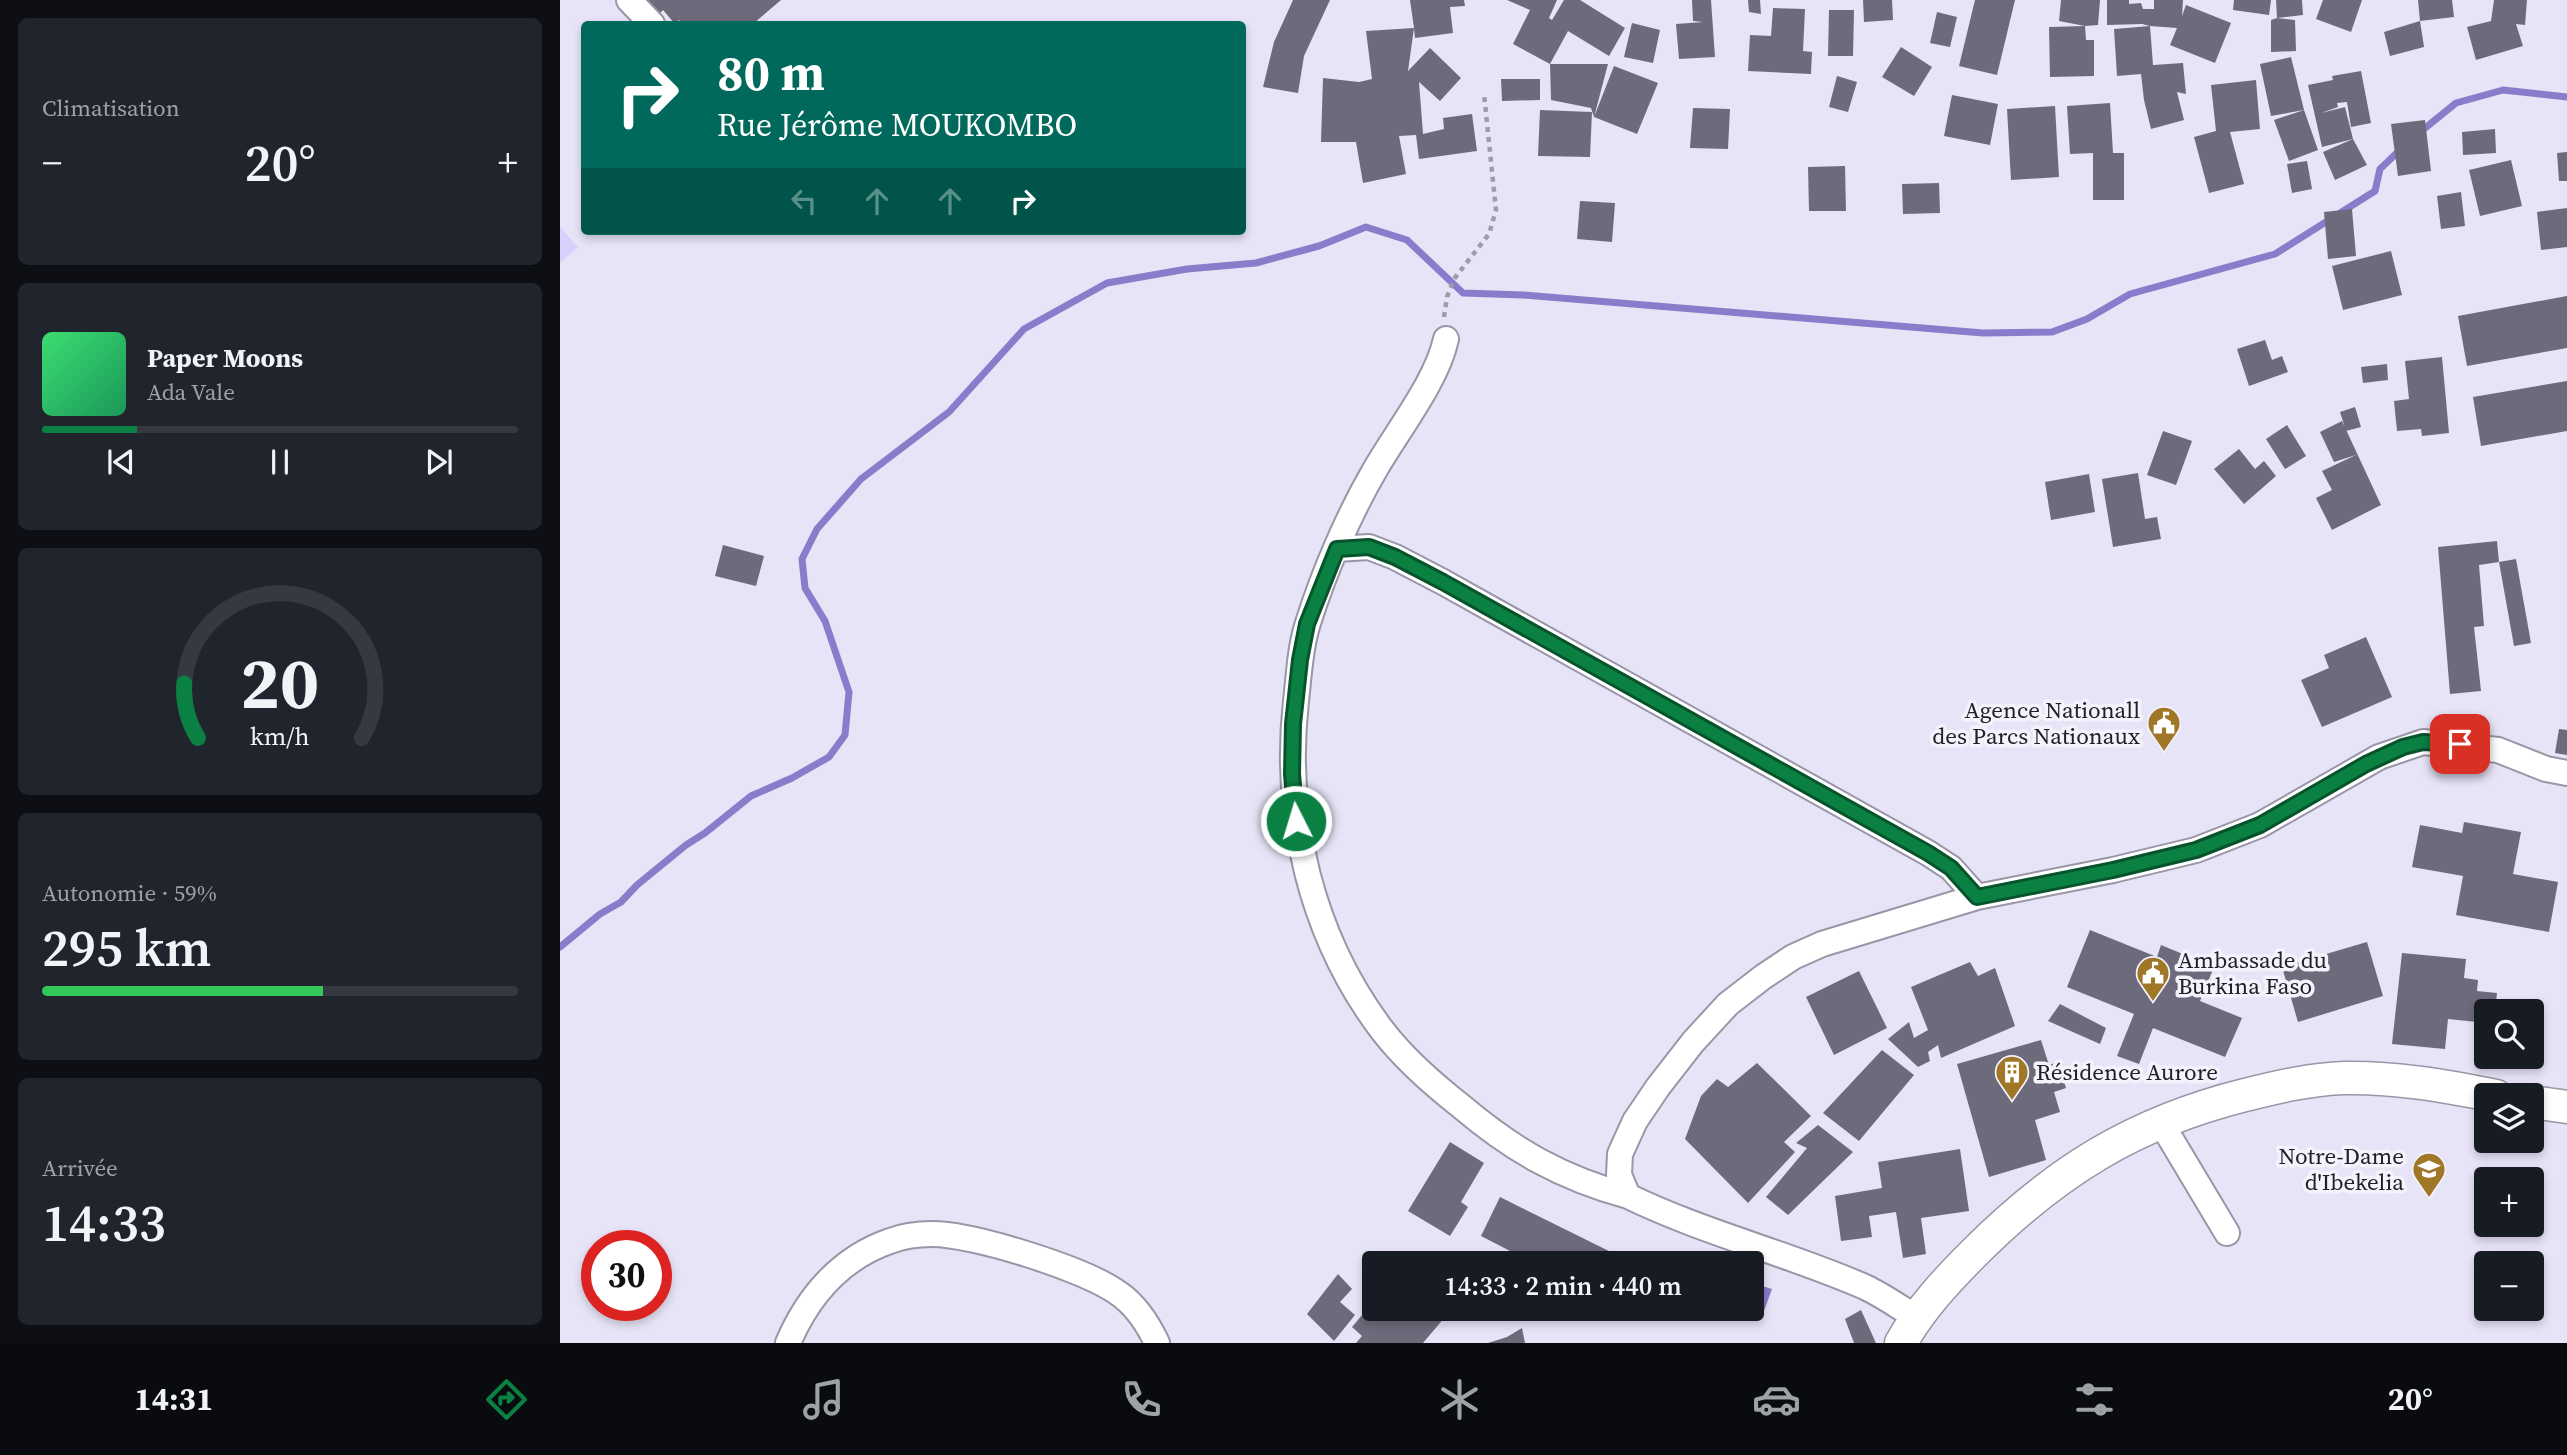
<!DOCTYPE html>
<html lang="fr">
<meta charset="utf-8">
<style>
:root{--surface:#171b24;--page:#20242c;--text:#f1f3f6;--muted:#9ea1a6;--line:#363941;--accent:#0b8043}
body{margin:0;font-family:"Source Serif 4",serif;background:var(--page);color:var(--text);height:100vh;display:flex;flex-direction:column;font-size:26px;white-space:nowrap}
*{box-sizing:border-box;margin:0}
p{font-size:23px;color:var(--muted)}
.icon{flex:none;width:38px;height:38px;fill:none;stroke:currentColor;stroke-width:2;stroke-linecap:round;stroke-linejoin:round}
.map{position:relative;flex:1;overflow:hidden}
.panel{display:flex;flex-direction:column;gap:18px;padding:18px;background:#0d0f14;width:560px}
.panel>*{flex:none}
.hud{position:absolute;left:21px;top:21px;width:665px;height:214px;border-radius:7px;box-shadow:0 4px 10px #0003;background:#00695c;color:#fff;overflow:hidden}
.controls{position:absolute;left:1914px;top:999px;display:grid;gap:14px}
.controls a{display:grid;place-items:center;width:70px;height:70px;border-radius:7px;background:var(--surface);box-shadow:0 4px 10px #0003;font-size:35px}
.speed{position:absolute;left:21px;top:1230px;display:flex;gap:14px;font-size:35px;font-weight:700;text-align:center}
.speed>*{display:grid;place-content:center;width:91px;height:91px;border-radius:50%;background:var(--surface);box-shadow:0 4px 10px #0003;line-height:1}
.speed .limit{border:10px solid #d22;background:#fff;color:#111}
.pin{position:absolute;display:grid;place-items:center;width:60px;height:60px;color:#fff;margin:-30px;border-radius:14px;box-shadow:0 4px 10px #0006}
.me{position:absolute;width:77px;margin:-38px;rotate:355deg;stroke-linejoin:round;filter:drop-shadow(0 0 5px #0008)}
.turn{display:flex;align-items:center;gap:24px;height:147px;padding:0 21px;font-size:32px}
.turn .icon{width:91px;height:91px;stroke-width:2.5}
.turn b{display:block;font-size:49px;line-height:60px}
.lanes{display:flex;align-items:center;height:66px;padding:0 21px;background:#0003;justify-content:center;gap:35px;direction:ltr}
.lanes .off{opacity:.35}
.big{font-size:52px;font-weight:600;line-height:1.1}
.panel .widget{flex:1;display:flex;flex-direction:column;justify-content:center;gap:10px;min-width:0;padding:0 24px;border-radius:10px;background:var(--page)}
.panel .dial{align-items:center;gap:0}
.dial svg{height:182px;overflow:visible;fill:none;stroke:var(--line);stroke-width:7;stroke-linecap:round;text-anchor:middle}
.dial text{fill:var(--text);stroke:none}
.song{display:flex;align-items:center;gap:21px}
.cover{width:84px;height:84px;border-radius:10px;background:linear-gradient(135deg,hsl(140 70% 55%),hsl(150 70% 35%))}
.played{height:7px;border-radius:4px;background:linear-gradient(90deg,var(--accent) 20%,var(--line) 20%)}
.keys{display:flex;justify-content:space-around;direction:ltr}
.heat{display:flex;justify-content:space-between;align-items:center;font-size:38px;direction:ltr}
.charge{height:10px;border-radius:5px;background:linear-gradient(90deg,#34c759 59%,var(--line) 0)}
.trip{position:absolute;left:802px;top:1251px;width:402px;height:70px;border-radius:7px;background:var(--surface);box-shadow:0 4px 10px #0003;font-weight:600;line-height:70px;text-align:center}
.menu{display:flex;height:112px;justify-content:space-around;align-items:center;background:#090b0e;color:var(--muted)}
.menu .icon{width:49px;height:49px}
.menu .selected{color:var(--accent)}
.menu b{font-size:32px;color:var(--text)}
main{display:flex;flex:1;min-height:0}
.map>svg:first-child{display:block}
</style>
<main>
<section class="panel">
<div class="widget"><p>Climatisation</p>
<div class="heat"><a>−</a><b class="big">20°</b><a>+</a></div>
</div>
<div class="widget">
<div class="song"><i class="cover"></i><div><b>Paper Moons</b><p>Ada Vale</p></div></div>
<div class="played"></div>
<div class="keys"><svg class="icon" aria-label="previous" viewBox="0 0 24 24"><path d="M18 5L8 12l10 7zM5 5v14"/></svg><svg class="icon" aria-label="pause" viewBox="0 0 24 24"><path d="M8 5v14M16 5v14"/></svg><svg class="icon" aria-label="next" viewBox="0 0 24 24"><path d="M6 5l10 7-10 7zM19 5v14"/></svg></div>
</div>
<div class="widget dial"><svg viewBox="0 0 100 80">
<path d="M14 69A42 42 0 1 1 86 69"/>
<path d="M14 69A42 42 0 0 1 8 45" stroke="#0b8043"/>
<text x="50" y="56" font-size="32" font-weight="700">20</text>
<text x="50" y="72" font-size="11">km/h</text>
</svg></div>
<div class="widget"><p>Autonomie · 59%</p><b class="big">295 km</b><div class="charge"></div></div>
<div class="widget"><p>Arrivée</p><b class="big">14:33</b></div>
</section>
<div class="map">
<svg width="2007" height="1343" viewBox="0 0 2007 1343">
<rect width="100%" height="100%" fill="#e6e4f6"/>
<!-- green -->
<path fill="#d6d1fd" d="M0,227L18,247L0,263Z"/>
<!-- water -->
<path fill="#8a7cca" d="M1192,1283L1212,1289L1204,1311L1192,1307Z"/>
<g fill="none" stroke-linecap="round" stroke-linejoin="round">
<!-- stream -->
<path stroke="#8a7cca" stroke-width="7" d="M1859,133L1896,103L1943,90L2007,97
M0,947L40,914L61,902L77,885L126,845L145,833L191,796L232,778L269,757L285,735L289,692L265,621L245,588L242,559L257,529L301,479L389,412L464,329L547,283L627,269L696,263L759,246L806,227L847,240L903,293L963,295L1423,333L1492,332L1527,319L1570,294L1715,254L1815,191L1820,169L1842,148"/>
</g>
<!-- building -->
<path fill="#6d6b7b" d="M83,0H221L193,24H123L119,20L115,24L103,10L97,16Z
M733,0H770L744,56L738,93L703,87L714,42Z
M850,0H904L905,6L890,7L893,33L855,38L854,28L848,71L870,48L901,78L880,101L859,82L863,134L884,129L883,118L912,114L917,151L859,159L856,135L839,136L846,174L803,183L796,142H761L763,78L799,82L812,79L806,31L854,28Z
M947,0H997L989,18L992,20L1004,0H1020L1065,28L1049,56L1008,31L990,64L953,44L970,10Z
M1132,0H1151L1155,57L1119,59L1116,24L1143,22L1133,21Z
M1188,0H1200L1201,14L1189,12Z
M1303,0H1332L1333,20L1304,22Z
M1415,0H1455L1437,75L1399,66Z
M1501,0H1540L1538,25L1525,26L1499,21Z
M1547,0H1569V4L1581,3L1583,9H1594V0H1623L1622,16L1626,5L1671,23L1655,63L1610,45L1617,28L1590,26L1593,65L1623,63L1626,94L1617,92L1624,120L1591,129L1584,100L1581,74L1557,76L1554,29L1590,26L1582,24L1547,25Z
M1674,0H1711L1709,15L1673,10Z
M1716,0H1742L1743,15L1717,18L1735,20L1736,51L1711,52V20L1717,18Z
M1763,0H1802L1791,32L1756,19Z
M1858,0H1892L1894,17L1860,21L1864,47L1830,56L1824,32L1860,21Z
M1934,0H1967L1965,25L1956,24L1963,46L1916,60L1907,27L1931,21Z
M1213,8L1245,9L1243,51L1252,52L1251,74L1188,71L1190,35L1211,36Z
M1269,10H1294L1293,56H1268Z
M1377,12L1397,17L1390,47L1370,43Z
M1072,23L1100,30L1093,63L1064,57Z
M1525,26L1526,40H1534V76L1490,77L1489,27Z
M1341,47L1372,67L1354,96L1322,77Z
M1731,57L1744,110L1711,116L1700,64Z
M990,64H1048L1034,117L1054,66L1098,83L1077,134L1034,117L1031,108L991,100Z
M1801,71L1811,123L1791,127L1787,102L1777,103L1778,107L1761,113L1785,107L1793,139L1807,165L1775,180L1763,152L1793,139L1762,147L1748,85L1773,80L1772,76Z
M1277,76L1297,82L1288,112L1269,107Z
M941,79H980V100L942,101Z
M1696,80L1700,129L1670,132L1684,184L1649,193L1634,137L1656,131L1651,85Z
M1392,95L1438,104L1430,145L1384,136Z
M1550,103L1553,153H1564V200H1533V153L1510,154L1507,106Z
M1495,106L1499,177L1451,180L1447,109Z
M1133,108L1170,109L1168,149L1130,148Z
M980,110L1032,112L1030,157L978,156Z
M1744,110L1758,150L1729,161L1714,120Z
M1865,120L1871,171L1838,176L1831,124Z
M1935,129L1936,153L1903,155L1902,132Z
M2007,152V181H1999L1997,153Z
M1951,160L1962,206L1920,216L1909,170Z
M1747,161L1752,189L1732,193L1727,164Z
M1285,166L1286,211H1249L1248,167Z
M1379,183L1380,213L1343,214L1342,184Z
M1901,192L1905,226L1881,229L1877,196Z
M1020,201L1055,203L1052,242L1017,239Z
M2007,208V247L1981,250L1977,212Z
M1792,209L1796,256L1768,259L1764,212Z
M1831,251L1842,295L1783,310L1772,266Z
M2007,296V348L1907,366L1898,316Z
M1705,340L1712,360L1722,356L1728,372L1689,386L1677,349Z
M1882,357L1889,433L1862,436L1861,429L1837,431L1834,401L1849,399L1845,361Z
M1827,364L1828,380L1803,383L1801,367Z
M2007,381V431L1921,446L1913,397Z
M1795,407L1801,427L1786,431L1780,412Z
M1782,421L1821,505L1772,530L1756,498L1772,490L1762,471L1796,455L1774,462L1760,432Z
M1727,425L1746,456L1725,469L1706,439Z
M1603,431L1632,441L1616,485L1587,475Z
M1679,449L1695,469L1704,461L1716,476L1684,504L1654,469Z
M1578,473L1585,519L1597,517L1601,539L1553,547L1542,479Z
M1529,474L1535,512L1491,520L1485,482Z
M1937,541L1939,562L1919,565L1924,626L1914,627L1921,691L1890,694L1878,547Z
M163,545L204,556L196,586L155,576Z
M1956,559L1971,643L1954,646L1939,562Z
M1806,637L1832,697L1762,727L1741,680L1769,668L1764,655Z
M1999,729L2007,730V755L1995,753Z
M1904,822L1961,832L1953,874L1998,882L1989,932L1896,915L1903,876L1852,867L1860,825L1902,833Z
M1530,930L1597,957L1601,945L1654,967L1640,1001L1682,1018L1665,1057L1593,1028L1579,1064L1557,1056L1574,1014L1507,987Z
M1807,942L1823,996L1738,1022L1722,967Z
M1842,953L1906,959L1904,978L1918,980L1917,991L1937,993L1935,1012H1927V1023L1888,1019L1885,1049L1832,1044Z
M1410,962L1418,976L1435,968L1455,1026L1381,1058L1378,1045L1368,1052L1370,1061L1358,1067L1328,1039L1349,1022L1354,1038L1368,1030L1351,987Z
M1299,971L1327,1028L1274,1055L1246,997Z
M1500,1004L1546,1028L1540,1044L1488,1021Z
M1481,1040L1489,1065L1498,1062L1506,1088L1494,1092L1500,1112L1475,1120L1486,1160L1429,1177L1397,1064Z
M1322,1050L1354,1075L1299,1141L1263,1113Z
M1197,1063L1251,1116L1224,1142L1235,1152L1188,1203L1125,1139L1141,1096L1157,1079L1168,1087Z
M1258,1125L1293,1152L1228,1215L1206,1197L1247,1148L1236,1143Z
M890,1142L924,1163L901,1202L908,1207L890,1236L848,1211Z
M1400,1149L1409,1211L1361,1218L1366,1254L1343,1258L1336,1212L1309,1216L1312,1237L1281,1241L1275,1196L1322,1188L1318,1162Z
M940,1197L1053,1253L1048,1264H975L921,1236Z
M778,1274L792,1289L780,1302L795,1315L774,1341L747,1314Z
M814,1301V1309H876L885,1317L863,1343H796L802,1336L792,1327Z
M1301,1310L1316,1343H1294L1285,1319Z
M962,1328L965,1343H928L947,1337Z"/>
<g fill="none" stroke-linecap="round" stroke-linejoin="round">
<defs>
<path id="minor" d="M69,0L92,24
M886,339C877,381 838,430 816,468C789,514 764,572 748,623C740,647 739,675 736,701C723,817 751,936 822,1030C844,1059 874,1085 902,1107C954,1151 1002,1178 1068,1196
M777,549L809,547L835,557L883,582L1368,853L1391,868L1417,897
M1600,1121L1667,1233
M1356,1317C1339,1307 1322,1295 1305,1287C1227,1253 1144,1233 1068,1196L1059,1175L1060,1154L1075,1121L1098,1087L1133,1042L1168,1004L1203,977L1233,957L1262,944L1417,897L1553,870L1636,850L1700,825L1819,757L1863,742L1938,750L1986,769L2007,773
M228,1343C248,1296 281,1258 330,1241C343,1236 359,1234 372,1234C413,1234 525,1269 558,1293C576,1305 588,1324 597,1343"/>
<path id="major" d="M1972,1102L2007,1107
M1341,1343C1360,1309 1386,1281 1414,1253C1495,1172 1573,1123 1685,1095C1717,1087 1751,1079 1784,1078C1835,1077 1886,1086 1936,1096"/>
</defs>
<!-- minor casing -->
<use href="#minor" stroke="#9896a7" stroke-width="28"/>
<!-- major casing -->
<use href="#major" stroke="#9896a7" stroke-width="35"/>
<!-- path -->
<path stroke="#9d9ba9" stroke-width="4.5" stroke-dasharray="5 5" stroke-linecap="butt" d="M884,317L887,297L894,279L929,234L936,210L924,94"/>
<!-- minor -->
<use href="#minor" stroke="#fff" stroke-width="24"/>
<!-- major -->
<use href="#major" stroke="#fff" stroke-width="32"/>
</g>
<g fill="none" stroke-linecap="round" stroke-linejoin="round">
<defs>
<path id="route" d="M736,821L732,774L733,724L740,660L747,624L777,549L809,547L835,557L883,582L1368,853L1391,868L1417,897L1553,870L1636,850L1700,825L1806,764L1843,747L1863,742L1900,744"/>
</defs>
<!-- route casing -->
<use href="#route" stroke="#07532c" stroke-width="18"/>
<!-- route -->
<use href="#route" stroke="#0b8043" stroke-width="12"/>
</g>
<!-- icons -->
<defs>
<symbol id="civic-pin" viewBox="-11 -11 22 30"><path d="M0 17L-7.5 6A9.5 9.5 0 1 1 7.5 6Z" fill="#a07726" stroke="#f3f2fd"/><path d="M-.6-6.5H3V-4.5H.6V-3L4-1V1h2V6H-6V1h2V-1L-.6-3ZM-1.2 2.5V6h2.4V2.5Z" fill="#fff"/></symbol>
<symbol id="building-pin" viewBox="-11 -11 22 30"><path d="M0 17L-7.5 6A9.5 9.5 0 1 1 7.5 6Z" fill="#a07726" stroke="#f3f2fd"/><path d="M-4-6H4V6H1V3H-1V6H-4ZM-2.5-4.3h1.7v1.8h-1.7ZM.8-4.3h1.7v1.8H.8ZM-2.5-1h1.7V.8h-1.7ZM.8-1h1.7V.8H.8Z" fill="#fff"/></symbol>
<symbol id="school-pin" viewBox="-11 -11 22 30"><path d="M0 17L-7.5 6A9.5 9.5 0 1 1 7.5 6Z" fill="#a07726" stroke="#f3f2fd"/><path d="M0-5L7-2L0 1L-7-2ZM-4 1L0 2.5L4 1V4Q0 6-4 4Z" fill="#fff"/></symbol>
</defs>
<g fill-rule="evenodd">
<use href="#civic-pin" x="1585" y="704" width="38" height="52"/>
<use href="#civic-pin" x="1574" y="954" width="38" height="52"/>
<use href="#building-pin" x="1433" y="1053" width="38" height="52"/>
<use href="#school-pin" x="1850" y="1150" width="38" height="52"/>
</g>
<g text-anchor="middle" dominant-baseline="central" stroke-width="7" stroke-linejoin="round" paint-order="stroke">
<!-- poi labels -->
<g font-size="23" fill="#212026" stroke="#f3f2fd" text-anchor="end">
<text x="1580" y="710">Agence Nationall<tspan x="1580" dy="26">des Parcs Nationaux</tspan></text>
<text x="1618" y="960" text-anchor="start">Ambassade du<tspan x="1618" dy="26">Burkina Faso</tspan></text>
<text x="1476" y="1072" text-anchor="start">Résidence Aurore</text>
<text x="1844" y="1156">Notre-Dame<tspan x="1844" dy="26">d'Ibekelia</tspan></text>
</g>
</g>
</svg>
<div class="controls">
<a><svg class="icon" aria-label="search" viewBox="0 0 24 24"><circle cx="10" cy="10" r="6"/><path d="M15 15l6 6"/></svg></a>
<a><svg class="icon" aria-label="layers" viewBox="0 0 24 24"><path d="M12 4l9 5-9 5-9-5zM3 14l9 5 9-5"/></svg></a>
<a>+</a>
<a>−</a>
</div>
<div class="speed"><div class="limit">30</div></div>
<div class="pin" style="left:1900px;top:744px;background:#d93025"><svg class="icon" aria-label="arrive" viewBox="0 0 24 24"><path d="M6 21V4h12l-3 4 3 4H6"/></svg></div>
<svg class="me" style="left:736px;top:821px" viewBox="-20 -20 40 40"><circle r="17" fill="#0b8043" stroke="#fff" stroke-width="3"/><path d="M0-11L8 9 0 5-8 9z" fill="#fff"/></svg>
<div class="trip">14:33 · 2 min · 440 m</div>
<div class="hud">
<div class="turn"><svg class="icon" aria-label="right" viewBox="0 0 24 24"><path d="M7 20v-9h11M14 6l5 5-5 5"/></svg><div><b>80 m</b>Rue Jérôme MOUKOMBO</div></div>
<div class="lanes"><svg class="icon off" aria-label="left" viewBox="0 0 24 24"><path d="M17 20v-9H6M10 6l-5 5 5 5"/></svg><svg class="icon off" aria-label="ahead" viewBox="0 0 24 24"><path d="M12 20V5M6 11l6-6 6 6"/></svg><svg class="icon off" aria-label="ahead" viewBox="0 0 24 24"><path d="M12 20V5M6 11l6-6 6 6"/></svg><svg class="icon" aria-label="right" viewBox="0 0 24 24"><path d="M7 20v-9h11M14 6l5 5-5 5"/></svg></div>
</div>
</div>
</main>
<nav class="menu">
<b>14:31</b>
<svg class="icon selected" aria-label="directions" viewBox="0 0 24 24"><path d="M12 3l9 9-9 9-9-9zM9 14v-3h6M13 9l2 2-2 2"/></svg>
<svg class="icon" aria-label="music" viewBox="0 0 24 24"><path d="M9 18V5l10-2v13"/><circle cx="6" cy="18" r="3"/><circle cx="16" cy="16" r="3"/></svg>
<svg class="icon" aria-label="phone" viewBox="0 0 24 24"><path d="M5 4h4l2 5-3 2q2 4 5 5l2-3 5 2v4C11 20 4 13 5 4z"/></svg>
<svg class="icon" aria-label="climate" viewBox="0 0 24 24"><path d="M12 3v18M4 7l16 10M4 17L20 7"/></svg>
<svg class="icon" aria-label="car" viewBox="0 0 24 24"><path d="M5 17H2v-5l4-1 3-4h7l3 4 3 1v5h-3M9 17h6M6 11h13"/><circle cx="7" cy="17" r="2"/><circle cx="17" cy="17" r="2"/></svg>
<svg class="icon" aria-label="filters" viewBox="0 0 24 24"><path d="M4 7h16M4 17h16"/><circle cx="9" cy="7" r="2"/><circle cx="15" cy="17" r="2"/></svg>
<b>20°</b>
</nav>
